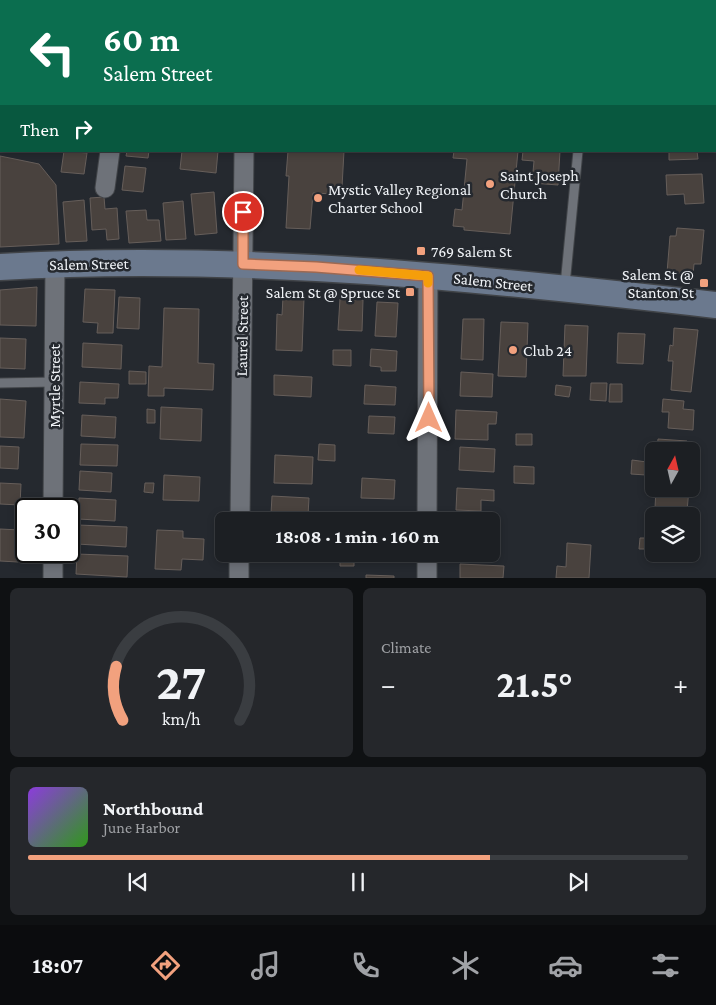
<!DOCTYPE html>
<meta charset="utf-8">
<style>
:root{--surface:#1c1f23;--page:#25272b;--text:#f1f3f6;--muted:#a0a2a6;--line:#3a3d41;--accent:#f2a17e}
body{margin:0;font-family:"Crimson Pro",serif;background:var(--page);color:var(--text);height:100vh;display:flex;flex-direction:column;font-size:19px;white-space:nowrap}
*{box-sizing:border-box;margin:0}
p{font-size:16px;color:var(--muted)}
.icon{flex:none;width:28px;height:28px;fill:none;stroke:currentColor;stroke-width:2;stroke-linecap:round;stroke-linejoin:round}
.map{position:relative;height:578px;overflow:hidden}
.sheet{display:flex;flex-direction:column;gap:10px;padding:10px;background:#0f1113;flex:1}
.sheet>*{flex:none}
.banner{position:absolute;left:0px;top:0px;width:716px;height:152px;box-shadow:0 2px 8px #0003,0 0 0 1px var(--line);background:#0b6e4f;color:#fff;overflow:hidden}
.needle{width:32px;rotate:8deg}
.buttons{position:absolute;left:645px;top:442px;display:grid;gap:10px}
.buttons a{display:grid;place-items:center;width:55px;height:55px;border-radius:8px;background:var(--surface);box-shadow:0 2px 8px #0003,0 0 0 1px var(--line);font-size:25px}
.speed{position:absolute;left:15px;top:498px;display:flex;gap:10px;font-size:25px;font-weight:700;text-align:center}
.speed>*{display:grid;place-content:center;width:65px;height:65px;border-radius:50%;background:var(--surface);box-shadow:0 2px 8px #0003,0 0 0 1px var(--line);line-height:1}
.speed .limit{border:2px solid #111;border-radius:8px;background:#fff;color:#111}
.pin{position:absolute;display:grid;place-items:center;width:42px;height:42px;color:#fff;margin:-21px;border:2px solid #fff;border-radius:50%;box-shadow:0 1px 5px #0007}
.me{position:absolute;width:55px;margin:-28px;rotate:0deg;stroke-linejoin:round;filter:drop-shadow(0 0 4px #0008)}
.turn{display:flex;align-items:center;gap:18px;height:105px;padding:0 20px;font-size:22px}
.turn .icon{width:65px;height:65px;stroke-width:2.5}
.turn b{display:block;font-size:35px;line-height:42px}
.then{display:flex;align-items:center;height:48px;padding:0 20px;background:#0003;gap:10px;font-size:19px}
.big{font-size:38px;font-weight:700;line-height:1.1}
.sheet .tile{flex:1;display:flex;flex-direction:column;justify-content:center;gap:8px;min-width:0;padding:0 18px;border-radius:8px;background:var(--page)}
.sheet .dial{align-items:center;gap:0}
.dial svg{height:130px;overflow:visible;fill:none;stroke:var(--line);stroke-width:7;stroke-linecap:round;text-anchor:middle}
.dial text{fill:var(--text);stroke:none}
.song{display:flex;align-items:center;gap:15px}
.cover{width:60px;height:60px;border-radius:8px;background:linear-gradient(135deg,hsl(270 70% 55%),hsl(110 70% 35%))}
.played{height:5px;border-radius:2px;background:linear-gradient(90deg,var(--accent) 70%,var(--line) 70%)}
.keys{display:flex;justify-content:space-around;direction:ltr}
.heat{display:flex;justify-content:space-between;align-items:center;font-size:28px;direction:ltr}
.sheet .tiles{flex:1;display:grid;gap:10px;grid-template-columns:1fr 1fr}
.tile:last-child{grid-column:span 2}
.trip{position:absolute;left:215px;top:512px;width:285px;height:50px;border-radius:8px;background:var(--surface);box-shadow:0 2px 8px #0003,0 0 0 1px var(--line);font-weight:700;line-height:50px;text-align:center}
.tabs{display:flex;height:80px;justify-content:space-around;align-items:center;background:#0b0c0e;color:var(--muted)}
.tabs .icon{width:35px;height:35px}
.tabs .active{color:var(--accent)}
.tabs b{font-size:22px;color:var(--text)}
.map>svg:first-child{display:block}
</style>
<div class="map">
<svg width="716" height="578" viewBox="0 0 716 578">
<rect width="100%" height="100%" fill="#25292f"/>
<!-- building -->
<path fill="#49423e" stroke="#665e5a" d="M278,0H343L278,1Z
M1,60V147H0Z
M64,151L87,153L84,174L61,172Z
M127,151H149L148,158L126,156Z
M182,151H218L216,173L180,169Z
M288,151H344L342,187H334V194L313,193L310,229L286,228L289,176H286Z
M454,151H518L510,234L464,230V227L453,226L455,209L462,210L467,159L453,158Z
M523,151H560L558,185L532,183L534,161L522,160Z
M669,151H697L698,159L669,160Z
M0,156L39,164L56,185L59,244L0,247Z
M125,166L146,168L143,192L122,190Z
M702,174L704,203L685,204L684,194L667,195L666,175Z
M214,192L217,233L195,235L191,194Z
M104,197L105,209L117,208L119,239L107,240L106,229L92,230L90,198Z
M84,200L87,241L66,242L63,202Z
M183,201L186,239L166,240L163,203Z
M146,210L147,220H159L161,241L129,243L126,211Z
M677,228L704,230L701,264H694L693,275L667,273L670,236H676Z
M37,287L36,326L0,325V290Z
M85,289L115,290L113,333H97L98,323L83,322Z
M119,297L140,298L139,329L117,328Z
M283,297L304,298L302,351L276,350L277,314L282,315Z
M340,299L363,300L362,331L338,330Z
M377,302L398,303L396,337L375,336Z
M164,308L199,309L198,363L214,364L213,390L164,388V396H148L149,366L162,367Z
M463,319H484L483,360L461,359Z
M501,322L528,323L526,377L498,376Z
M565,325L588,326L586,376H563Z
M674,328L698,330L691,392L671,390L673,361H668L670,345L673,346Z
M618,333L645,334L643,364L617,363Z
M0,338L26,339L25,369L0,368Z
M83,343L122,345L121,369L82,367Z
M371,349L397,351L396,371H381V367L370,366Z
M333,350H351V366L333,365Z
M129,371L146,372V384H129Z
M461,372L493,374L492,397L460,396Z
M274,375L312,377L311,397L274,395Z
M80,382L119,384L118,398H105V404L79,403Z
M591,383H607L606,401L590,400Z
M610,384H622V402H609Z
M365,385L396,387L395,405L364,404Z
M556,385L571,387L569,397L555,395Z
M0,399L26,401L24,438L0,437Z
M663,399L684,401L683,409L694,410L693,430L668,428L669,412H662Z
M161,407L202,409L201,441L160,439Z
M147,409L155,410V423H147Z
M456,410L497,412L496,424H488V440L455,439Z
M82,415L116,417L115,438L81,436Z
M369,416L395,417L394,434L368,433Z
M516,434H532V445H516Z
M658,439L687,441L686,451H657Z
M81,444L118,445L117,466L80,465Z
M319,444L335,445V461L318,460Z
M0,446L19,447L18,469L0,468Z
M460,447L495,449L494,472L459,470Z
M275,455L313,457L312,484L274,483Z
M632,460L647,462L646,475L631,474Z
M514,466L534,467V484L514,483Z
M80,471L112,473L111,492L79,490Z
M164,475L200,477L199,501L163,500Z
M362,478L395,480L394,499L361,498Z
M0,483L21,484L20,505L0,504Z
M145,483H154L153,493L144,492Z
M457,488L494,490V501L481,500V511L456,510Z
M656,489H689L687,511L655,508Z
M272,496L309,498L308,516L271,514Z
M79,498L116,500L115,521L78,519Z
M78,525L127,527L126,547L77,544Z
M647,528L654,529V554H666V557L645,555L646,549H639L640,538H646Z
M0,529L20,530L18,562L0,561Z
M491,529H495L494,547L491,546Z
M157,530L183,531V538L204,539L203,560L182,559L181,570L155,569Z
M567,543L591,545L589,578H556L557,566L566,567Z
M77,554L128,556L127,577L76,574Z
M274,554H304V557L274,556Z
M340,557L354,558V566H340Z
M460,564L504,566L503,578H460Z
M366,575L394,576V578H366Z"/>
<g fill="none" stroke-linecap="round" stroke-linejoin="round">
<defs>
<path id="lane" d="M361,0V1
M565,285L578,151
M0,383L54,382"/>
<path id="street" d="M605,0L609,1
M255,1V0
M715,2H716
M105,188L110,151
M53,509L55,264
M240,521L244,151
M427,521L428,276
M53,578V551
M239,578V554
M427,578V554"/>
<path id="secondary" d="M11,1L12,0
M0,20L1,18
M0,267C240,253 478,278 716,305"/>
</defs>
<!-- lane casing -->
<use href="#lane" stroke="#414448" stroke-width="11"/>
<!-- street casing -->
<use href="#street" stroke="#414448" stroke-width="21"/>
<!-- secondary casing -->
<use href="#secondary" stroke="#414448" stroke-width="29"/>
<!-- lane -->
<use href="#lane" stroke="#6e7279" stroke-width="9"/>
<!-- street -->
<use href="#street" stroke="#6e7279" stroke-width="19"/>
<!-- secondary -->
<use href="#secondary" stroke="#6b798e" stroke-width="26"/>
</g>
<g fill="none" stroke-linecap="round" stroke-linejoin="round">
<defs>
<path id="route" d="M243,212V264L316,267L428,276L429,418"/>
</defs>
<!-- route casing -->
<use href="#route" stroke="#9d6952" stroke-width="12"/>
<!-- route -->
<use href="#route" stroke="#f2a17e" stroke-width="9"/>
<!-- slow -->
<path stroke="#f59e0b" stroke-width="9" d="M359,270L428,276V283"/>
</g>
<!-- markers -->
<g fill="#f2a17e" stroke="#25292f" stroke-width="2">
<circle cx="490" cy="184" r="5"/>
<circle cx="318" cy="198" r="5"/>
<rect x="416" y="246" width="10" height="10" rx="2.5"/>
<rect x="699" y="278" width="10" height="10" rx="2.5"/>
<rect x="405" y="287" width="10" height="10" rx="2.5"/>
<circle cx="513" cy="350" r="5"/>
</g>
<g text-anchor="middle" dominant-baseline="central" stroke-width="5" stroke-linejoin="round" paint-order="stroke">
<!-- poi labels -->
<g font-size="16" fill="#f1f4f8" stroke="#25292f" text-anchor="start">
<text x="500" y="175">Saint Joseph<tspan x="500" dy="18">Church</tspan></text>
<text x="328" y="189">Mystic Valley Regional<tspan x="328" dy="18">Charter School</tspan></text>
<text x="431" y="251">769 Salem St</text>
<text x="694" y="274" text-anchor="end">Salem St @<tspan x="694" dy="18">Stanton St</tspan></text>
<text x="400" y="292" text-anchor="end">Salem St @ Spruce St</text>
<text x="523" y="350">Club 24</text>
</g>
<!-- street labels -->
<g font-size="16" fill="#f1f4f8" stroke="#25292f">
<text transform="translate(89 264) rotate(-1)">Salem Street</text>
<text transform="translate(493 282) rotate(6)">Salem Street</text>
<text transform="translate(242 336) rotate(-89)">Laurel Street</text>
<text transform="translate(54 386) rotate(-90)">Myrtle Street</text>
</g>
</g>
</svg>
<div class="buttons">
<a><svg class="needle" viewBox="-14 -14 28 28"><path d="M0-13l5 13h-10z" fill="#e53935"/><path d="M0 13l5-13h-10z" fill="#a0a2a6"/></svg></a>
<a><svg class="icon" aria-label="layers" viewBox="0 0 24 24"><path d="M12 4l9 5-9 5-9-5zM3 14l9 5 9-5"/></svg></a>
</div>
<div class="speed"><div class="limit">30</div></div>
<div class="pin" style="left:243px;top:212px;background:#d93025"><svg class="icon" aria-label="arrive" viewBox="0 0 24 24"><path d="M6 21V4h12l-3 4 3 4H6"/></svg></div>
<svg class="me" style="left:429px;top:418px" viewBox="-20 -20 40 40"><path d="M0-17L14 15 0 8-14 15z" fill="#f2a17e" stroke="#fff" stroke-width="4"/></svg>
<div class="trip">18:08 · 1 min · 160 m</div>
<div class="banner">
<div class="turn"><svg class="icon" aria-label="left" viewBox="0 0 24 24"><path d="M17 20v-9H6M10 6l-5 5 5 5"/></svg><div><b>60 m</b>Salem Street</div></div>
<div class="then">Then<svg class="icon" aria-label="right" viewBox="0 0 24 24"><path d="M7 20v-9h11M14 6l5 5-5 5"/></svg></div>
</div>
</div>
<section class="sheet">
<div class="tiles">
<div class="tile dial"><svg viewBox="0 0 100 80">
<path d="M14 69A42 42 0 1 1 86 69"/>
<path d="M14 69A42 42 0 0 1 10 36" stroke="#f2a17e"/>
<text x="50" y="56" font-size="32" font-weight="700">27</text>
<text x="50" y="72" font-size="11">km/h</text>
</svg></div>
<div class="tile"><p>Climate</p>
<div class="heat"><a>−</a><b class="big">21.5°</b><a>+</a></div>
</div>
<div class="tile">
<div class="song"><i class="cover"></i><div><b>Northbound</b><p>June Harbor</p></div></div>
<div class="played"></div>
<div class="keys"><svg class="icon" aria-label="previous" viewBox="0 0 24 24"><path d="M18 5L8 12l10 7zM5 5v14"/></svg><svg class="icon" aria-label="pause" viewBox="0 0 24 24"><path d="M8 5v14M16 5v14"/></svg><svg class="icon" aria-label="next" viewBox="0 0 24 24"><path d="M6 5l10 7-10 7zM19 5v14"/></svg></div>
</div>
</div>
</section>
<nav class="tabs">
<b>18:07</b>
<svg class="icon active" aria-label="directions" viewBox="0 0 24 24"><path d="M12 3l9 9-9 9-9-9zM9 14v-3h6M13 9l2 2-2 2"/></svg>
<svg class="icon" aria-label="music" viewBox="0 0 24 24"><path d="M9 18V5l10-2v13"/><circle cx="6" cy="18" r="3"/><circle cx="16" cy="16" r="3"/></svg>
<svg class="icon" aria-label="phone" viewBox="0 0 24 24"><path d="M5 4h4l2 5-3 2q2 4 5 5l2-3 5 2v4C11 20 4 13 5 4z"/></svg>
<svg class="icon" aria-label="climate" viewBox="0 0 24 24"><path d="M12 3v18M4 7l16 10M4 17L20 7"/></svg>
<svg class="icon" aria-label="car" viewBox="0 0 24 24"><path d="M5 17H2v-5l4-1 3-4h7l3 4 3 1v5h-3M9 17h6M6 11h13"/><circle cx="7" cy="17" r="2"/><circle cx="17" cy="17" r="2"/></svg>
<svg class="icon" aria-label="filters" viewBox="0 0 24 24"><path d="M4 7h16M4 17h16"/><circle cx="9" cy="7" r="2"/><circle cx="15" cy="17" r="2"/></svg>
</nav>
